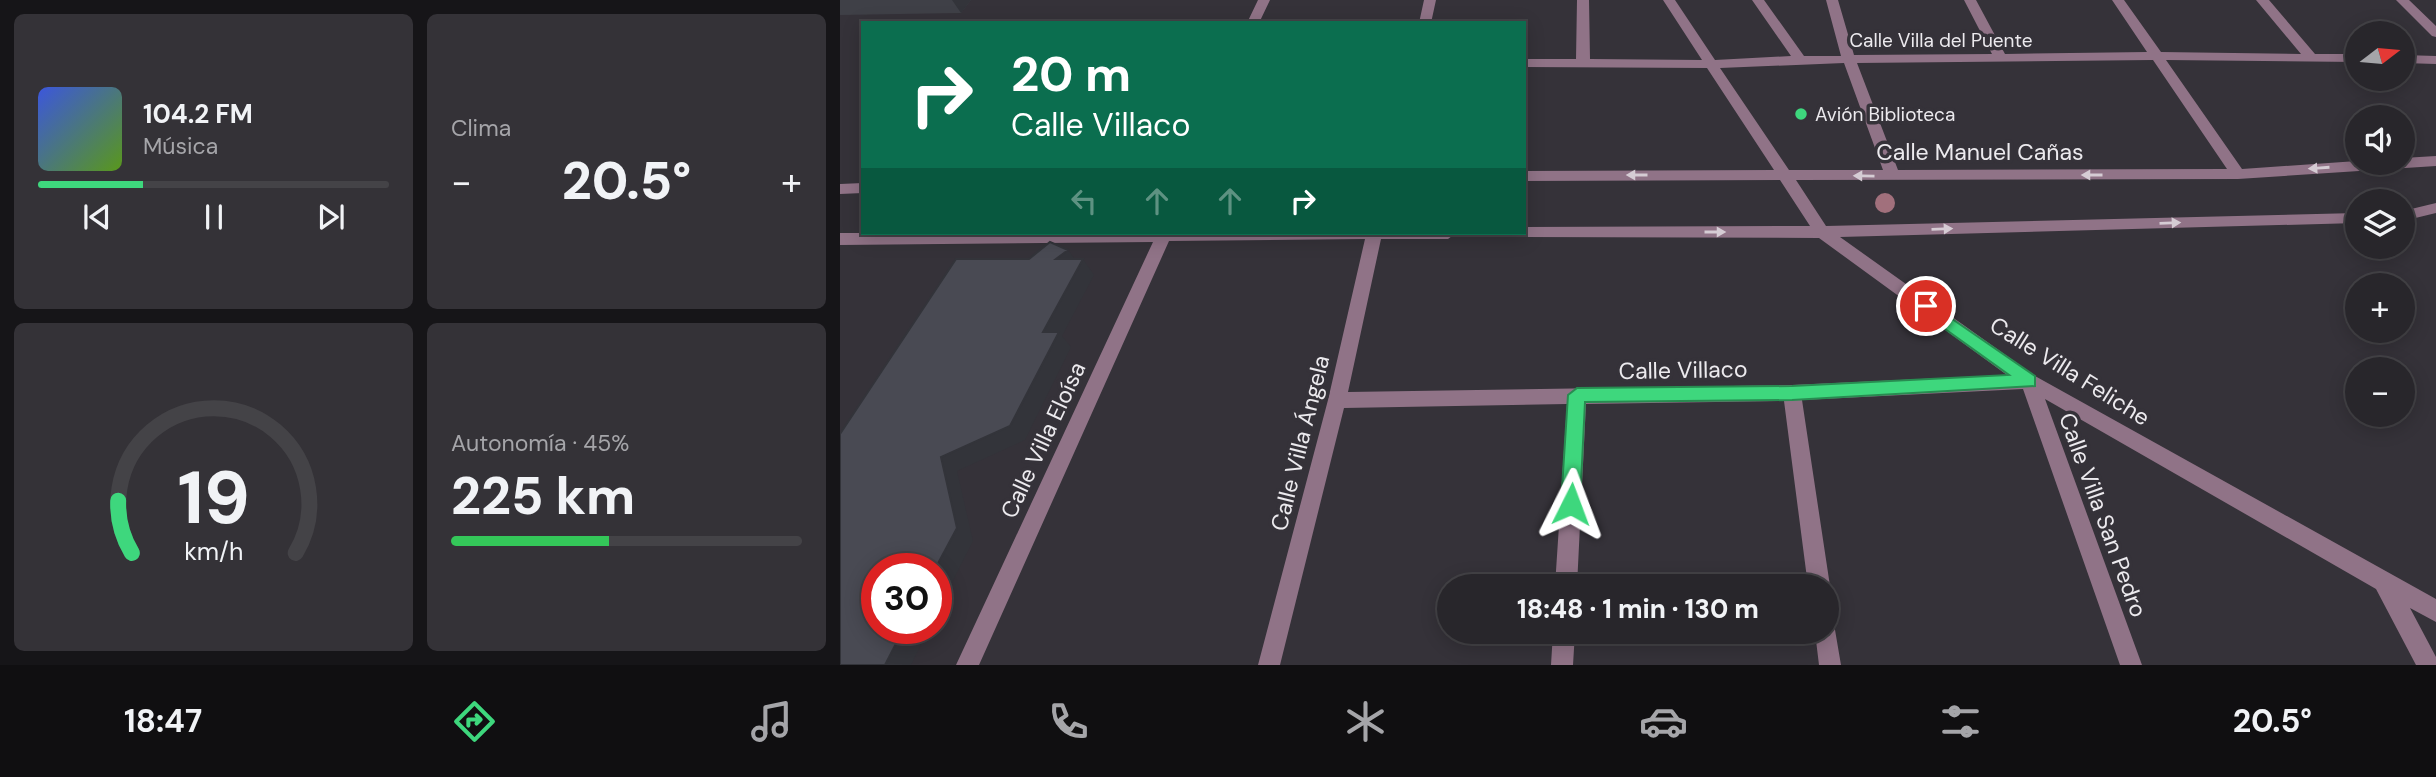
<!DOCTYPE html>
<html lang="es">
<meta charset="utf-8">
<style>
:root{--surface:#28262b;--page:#343237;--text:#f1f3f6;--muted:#a5a5a9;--line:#444347;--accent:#3ed77d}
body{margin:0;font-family:"DM Sans",sans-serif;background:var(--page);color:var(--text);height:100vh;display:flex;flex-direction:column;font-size:26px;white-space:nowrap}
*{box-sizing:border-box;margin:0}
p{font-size:23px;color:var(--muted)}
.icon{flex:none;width:38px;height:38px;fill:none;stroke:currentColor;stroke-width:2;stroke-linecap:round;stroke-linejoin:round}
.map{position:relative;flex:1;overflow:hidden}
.side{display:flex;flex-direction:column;gap:14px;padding:14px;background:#161518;width:840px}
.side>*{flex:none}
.banner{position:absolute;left:21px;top:21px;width:665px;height:214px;border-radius:0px;box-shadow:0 4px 18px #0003,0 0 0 2px var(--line);background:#0b6e4f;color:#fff;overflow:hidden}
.needle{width:46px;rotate:74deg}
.fabs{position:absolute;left:1505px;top:21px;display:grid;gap:14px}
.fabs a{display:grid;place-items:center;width:70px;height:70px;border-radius:50%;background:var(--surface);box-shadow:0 4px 18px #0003,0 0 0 2px var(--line);font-size:35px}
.speed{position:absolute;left:21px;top:553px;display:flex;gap:14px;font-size:35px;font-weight:700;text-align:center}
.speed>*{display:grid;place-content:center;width:91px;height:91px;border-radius:50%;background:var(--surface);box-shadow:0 4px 18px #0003,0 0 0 2px var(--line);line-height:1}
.speed .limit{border:10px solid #d22;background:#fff;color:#111}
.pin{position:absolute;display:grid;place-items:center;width:60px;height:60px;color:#fff;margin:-30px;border:4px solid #fff;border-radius:50%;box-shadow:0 2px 7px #0007}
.me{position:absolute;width:77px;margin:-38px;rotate:3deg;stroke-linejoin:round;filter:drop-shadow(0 0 5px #0008)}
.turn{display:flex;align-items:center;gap:24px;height:147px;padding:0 35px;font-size:32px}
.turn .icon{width:91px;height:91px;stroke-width:2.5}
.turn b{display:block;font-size:49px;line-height:60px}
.lanes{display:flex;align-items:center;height:66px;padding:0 35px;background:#0003;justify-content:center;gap:35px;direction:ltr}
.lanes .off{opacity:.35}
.big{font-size:52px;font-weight:800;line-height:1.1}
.side .card{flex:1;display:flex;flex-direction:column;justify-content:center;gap:10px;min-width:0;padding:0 24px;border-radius:10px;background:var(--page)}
.side .dial{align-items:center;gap:0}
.dial svg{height:182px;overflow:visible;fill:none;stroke:var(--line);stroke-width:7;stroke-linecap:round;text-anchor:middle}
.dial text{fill:var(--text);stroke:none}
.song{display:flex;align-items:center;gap:21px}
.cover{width:84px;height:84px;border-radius:10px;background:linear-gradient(135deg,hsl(230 70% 55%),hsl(90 70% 35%))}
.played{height:7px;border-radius:4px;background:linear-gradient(90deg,var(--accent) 30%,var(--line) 30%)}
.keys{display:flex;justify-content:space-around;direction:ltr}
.heat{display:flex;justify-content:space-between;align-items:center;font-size:38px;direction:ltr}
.charge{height:10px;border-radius:5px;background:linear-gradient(90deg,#34c759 45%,var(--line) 0)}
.side .tiles{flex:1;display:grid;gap:14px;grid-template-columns:repeat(2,1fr)}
.trip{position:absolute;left:597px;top:574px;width:402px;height:70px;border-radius:35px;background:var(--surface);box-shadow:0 4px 18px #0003,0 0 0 2px var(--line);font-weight:800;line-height:70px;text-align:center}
.tab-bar{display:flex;height:112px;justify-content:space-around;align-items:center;background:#100f11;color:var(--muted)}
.tab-bar .icon{width:49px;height:49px}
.tab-bar .on{color:var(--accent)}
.tab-bar b{font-size:32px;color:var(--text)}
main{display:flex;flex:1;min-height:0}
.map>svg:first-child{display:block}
</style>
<main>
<section class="side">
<div class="tiles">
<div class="card">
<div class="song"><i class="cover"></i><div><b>104.2 FM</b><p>Música</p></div></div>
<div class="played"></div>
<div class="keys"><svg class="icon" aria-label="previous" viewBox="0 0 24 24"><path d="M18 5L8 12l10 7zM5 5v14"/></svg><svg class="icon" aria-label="pause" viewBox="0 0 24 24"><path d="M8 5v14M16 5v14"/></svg><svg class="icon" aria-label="next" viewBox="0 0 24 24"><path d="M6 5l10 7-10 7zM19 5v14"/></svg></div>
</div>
<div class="card"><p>Clima</p>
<div class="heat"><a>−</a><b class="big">20.5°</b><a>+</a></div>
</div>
<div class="card dial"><svg viewBox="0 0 100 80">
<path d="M14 69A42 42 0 1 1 86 69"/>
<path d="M14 69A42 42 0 0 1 8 46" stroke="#3ed77d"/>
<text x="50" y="56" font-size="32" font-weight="700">19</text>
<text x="50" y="72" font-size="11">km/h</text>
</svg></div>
<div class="card"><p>Autonomía · 45%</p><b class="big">225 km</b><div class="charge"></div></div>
</div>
</section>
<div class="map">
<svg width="1596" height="665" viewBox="0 0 1596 665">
<rect width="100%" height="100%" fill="#353239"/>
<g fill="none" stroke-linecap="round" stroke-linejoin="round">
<!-- minor -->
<path fill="#907387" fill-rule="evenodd" d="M418,0H430L419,23H407Z
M584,0H596L591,23H579Z
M737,0H749L750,59L862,60L823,0H835L875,60L951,56L912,0H924L964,56H1001L986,0H998L1014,55L1152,54L1124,0H1136L1165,54L1307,52L1272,0H1284L1321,52L1461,54L1416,0H1429L1475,54H1517V62L1326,60L1402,169L1517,161L1563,163V158L1596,156V166L1398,179L956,180L986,226L1517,213V223L1000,237L1195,376L1596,599V622L1570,608L1596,657V665H1576L1536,589L1205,399L1302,665H1280L1183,389L962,400L990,586L987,592V586H968L944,401L746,404L737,586H715L727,404L504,408L440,665H418L488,400L525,239L329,241L139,665H116L313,242L0,245V233H616L608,239H541L508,392L952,385L1167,375L979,238L678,237L676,233H684V227L970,226L940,180L684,181V171L934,170L867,68L684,67V59H736ZM1313,60L1387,169L1058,170L1017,63ZM1004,63L1043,170H949L880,68Z
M1556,0H1569L1596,26V37L1592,36Z
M1563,55L1596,56V64L1563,63Z
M23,183V193L0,194V184Z
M1596,203V213L1563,221V211Z
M987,621L994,624L1001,665H979L975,632H987Z
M713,632H735L733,665H711Z"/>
</g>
<!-- trees -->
<circle fill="#a1707c" cx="1045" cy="203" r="10"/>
<!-- wall -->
<path fill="#3f4047" d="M0,0H131L121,13L0,15Z"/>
<!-- shaded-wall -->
<path fill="#33343a" d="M112,0H131L121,13Z
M228,250L239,265L216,259Z
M243,259L254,275L222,336L231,347L185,440L117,471L133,541L96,614L95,569L101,457L203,332Z
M64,628H89L71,665H45Z"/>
<!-- building -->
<path fill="#494a53" stroke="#33343a" stroke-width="2" d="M210,242L228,250L216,259H243L203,332H219L170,426L101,457L117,528L95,569H37V628H64L45,665H0V434L116,259H189Z"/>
<!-- one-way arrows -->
<defs><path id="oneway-solid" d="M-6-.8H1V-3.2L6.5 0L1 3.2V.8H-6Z" transform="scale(1.75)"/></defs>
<g fill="#d5ccd4">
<use href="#oneway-solid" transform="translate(1479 168) rotate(176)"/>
<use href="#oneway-solid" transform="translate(797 175) rotate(180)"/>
<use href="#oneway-solid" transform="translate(1252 175) rotate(180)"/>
<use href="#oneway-solid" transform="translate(1024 176) rotate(-179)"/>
<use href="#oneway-solid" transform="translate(1330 223) rotate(-2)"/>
<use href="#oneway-solid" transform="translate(1102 229) rotate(-2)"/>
<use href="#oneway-solid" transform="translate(875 232)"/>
</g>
<!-- route -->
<path fill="#3ed77d" stroke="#288c51" stroke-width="2" d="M1086,301L1195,376V386L952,400L745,402L740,504L737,510H724L721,504L728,395L737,388L952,386L1169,375L1080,311L1078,306Z"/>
<!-- markers -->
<circle fill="#3ed77d" stroke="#353239" stroke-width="2.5" cx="961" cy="114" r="7"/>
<g text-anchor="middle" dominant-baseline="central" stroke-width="7" stroke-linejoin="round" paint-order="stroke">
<!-- far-street labels -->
<g font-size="19" fill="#eceaee" stroke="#353239">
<text x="1101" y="40">Calle Villa del Puente</text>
</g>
<!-- far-poi labels -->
<g font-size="19" fill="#eceaee" stroke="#353239" text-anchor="start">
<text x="975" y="114">Avión Biblioteca</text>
</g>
<!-- street labels -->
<g font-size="23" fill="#eceaee" stroke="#353239">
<text x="1140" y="152">Calle Manuel Cañas</text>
<text transform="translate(843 370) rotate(-1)">Calle Villaco</text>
<text transform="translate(1230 371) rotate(32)">Calle Villa Feliche</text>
<text transform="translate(203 440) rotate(-65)">Calle Villa Eloísa</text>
<text transform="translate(460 443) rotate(-76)">Calle Villa Ángela</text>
<text transform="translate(1263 515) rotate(70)">Calle Villa San Pedro</text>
</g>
</g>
</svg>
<div class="fabs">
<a><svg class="needle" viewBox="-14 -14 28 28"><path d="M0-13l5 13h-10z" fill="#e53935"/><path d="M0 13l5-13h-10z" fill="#a5a5a9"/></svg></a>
<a><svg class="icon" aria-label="sound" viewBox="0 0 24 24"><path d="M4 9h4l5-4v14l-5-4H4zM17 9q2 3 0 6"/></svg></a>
<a><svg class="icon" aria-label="layers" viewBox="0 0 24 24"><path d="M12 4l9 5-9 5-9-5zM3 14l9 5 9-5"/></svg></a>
<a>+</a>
<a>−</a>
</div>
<div class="speed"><div class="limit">30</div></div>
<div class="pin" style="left:1086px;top:306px;background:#d93025"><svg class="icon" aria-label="arrive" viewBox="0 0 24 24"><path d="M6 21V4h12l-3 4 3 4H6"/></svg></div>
<svg class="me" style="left:731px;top:504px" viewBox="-20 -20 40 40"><path d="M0-17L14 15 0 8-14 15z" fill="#3ed77d" stroke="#fff" stroke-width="4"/></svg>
<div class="trip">18:48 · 1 min · 130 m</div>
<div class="banner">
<div class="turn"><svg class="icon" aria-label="right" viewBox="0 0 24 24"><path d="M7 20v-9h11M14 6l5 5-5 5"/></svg><div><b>20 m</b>Calle Villaco</div></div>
<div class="lanes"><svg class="icon off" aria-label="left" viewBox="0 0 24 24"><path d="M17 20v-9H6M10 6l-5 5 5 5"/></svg><svg class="icon off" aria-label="ahead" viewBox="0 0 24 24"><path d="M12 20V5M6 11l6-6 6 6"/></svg><svg class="icon off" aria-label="ahead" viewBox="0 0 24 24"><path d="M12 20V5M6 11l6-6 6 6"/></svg><svg class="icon" aria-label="right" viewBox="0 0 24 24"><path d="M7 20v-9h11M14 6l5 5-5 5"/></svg></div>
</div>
</div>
</main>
<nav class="tab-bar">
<b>18:47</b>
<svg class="icon on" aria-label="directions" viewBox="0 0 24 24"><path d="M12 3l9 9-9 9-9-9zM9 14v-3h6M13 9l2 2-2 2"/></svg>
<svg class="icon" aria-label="music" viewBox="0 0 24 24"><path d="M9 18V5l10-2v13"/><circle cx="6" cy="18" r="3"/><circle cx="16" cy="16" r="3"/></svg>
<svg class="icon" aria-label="phone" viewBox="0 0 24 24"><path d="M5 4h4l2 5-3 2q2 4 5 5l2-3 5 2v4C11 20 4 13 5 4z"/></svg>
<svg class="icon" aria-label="climate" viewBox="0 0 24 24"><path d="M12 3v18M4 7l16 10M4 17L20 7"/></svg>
<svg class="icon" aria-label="car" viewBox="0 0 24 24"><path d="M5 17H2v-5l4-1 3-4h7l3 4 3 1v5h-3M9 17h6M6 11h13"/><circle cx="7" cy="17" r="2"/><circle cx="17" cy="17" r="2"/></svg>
<svg class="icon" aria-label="filters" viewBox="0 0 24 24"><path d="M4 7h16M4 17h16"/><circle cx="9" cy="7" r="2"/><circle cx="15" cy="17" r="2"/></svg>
<b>20.5°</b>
</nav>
